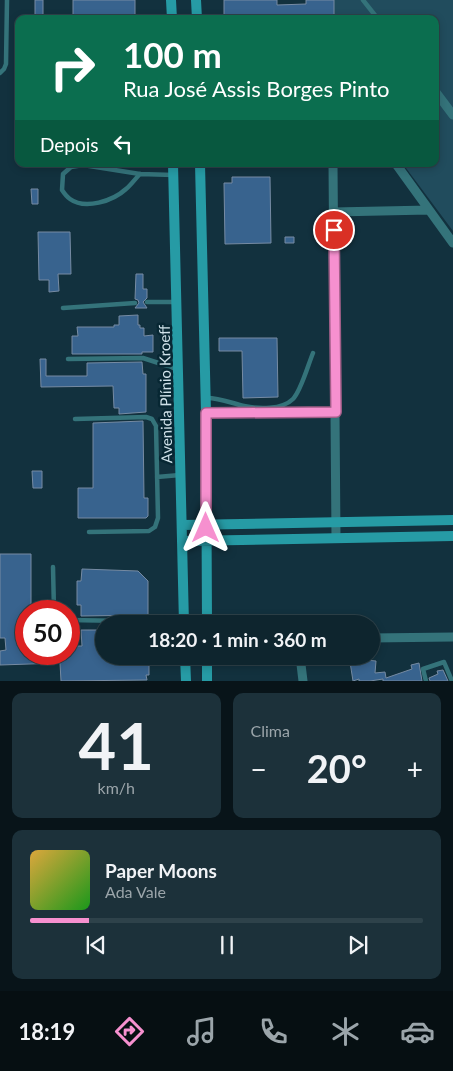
<!DOCTYPE html>
<html lang="pt">
<meta charset="utf-8">
<style>
:root{--surface:#0e252e;--page:#1c313a;--text:#f1f3f6;--muted:#9ba5aa;--line:#2e424a;--accent:#f690cf}
body{margin:0;font-family:Lato,sans-serif;background:var(--page);color:var(--text);height:100vh;display:flex;flex-direction:column;font-size:19px;white-space:nowrap}
*{box-sizing:border-box;margin:0}
p{font-size:16px;color:var(--muted)}
.icon{flex:none;width:28px;height:28px;fill:none;stroke:currentColor;stroke-width:2;stroke-linecap:round;stroke-linejoin:round}
.map{position:relative;height:681px;overflow:hidden}
.sheet{display:flex;flex-direction:column;gap:12px;padding:12px;background:#081419;flex:1}
.sheet>*{flex:none}
.top-card{position:absolute;left:15px;top:15px;width:424px;height:152px;border-radius:10px;box-shadow:0 2px 8px #0003,0 0 0 1px var(--line);background:#0b6e4f;color:#fff;overflow:hidden}
.speed{position:absolute;left:15px;top:600px;display:flex;gap:10px;font-size:25px;font-weight:700;text-align:center}
.speed>*{display:grid;place-content:center;width:65px;height:65px;border-radius:50%;background:var(--surface);box-shadow:0 2px 8px #0003,0 0 0 1px var(--line);line-height:1}
.speed .limit{border:8px solid #d22;background:#fff;color:#111}
.pin{position:absolute;display:grid;place-items:center;width:42px;height:42px;color:#fff;margin:-21px;border:2px solid #fff;border-radius:50%;box-shadow:0 1px 5px #0007}
.me{position:absolute;width:55px;margin:-28px;rotate:0deg;stroke-linejoin:round;filter:drop-shadow(0 0 4px #0008)}
.turn{display:flex;align-items:center;gap:18px;height:105px;padding:0 25px;font-size:22px}
.turn .icon{width:65px;height:65px;stroke-width:2.5}
.turn b{display:block;font-size:35px;line-height:42px}
.then{display:flex;align-items:center;height:48px;padding:0 25px;background:#0003;gap:10px;font-size:19px}
.big{font-size:38px;font-weight:700;line-height:1.1}
.sheet .widget{flex:1;display:flex;flex-direction:column;justify-content:center;gap:8px;min-width:0;padding:0 18px;border-radius:10px;background:var(--page)}
.sheet .dial{align-items:center;gap:0}
.dial b{font-size:65px;line-height:1}
.song{display:flex;align-items:center;gap:15px}
.cover{width:60px;height:60px;border-radius:8px;background:linear-gradient(135deg,hsl(40 70% 55%),hsl(120 70% 35%))}
.played{height:5px;border-radius:2px;background:linear-gradient(90deg,var(--accent) 15%,var(--line) 15%)}
.keys{display:flex;justify-content:space-around;direction:ltr}
.heat{display:flex;justify-content:space-between;align-items:center;font-size:28px;direction:ltr}
.sheet .tiles{flex:1;display:grid;gap:12px;grid-template-columns:1fr 1fr}
.widget:last-child{grid-column:span 2}
.trip{position:absolute;left:95px;top:615px;width:285px;height:50px;border-radius:25px;background:var(--surface);box-shadow:0 2px 8px #0003,0 0 0 1px var(--line);font-weight:700;line-height:50px;text-align:center}
.tabs{display:flex;height:80px;justify-content:space-around;align-items:center;background:#060f12;color:var(--muted)}
.tabs .icon{width:35px;height:35px}
.tabs .on{color:var(--accent)}
.tabs b{font-size:22px;color:var(--text)}
.map>svg:first-child{display:block}
</style>
<div class="map">
<svg width="453" height="681" viewBox="0 0 453 681">
<rect width="100%" height="100%" fill="#12313e"/>
<!-- green -->
<path fill="#214c5d" d="M334,0H453V231L403,164H435V19H334Z"/>
<!-- building -->
<path fill="#38638e" stroke="#768ba3" d="M35,0H43V19H35Z
M73,0H135V19H73Z
M224,0H277V5L306,4V0H334V19H224Z
M232,177H270L271,243L225,244L224,183H232Z
M31,189H38V204H32Z
M38,232H70L71,274H58L59,291L49,292V280H39Z
M285,237H294V243H285Z
M136,274H143V289H147V298L143,302L147,308H135L139,303L138,300L135,299Z
M138,315V325H140V328H144V336L153,335V352H142V354H72V336H78L77,327H114V325H119V316Z
M219,338H277L278,397L243,398L242,351H219Z
M40,359H46V376H87V363L142,362L143,374H146V412L119,414V408H114L113,386L41,387Z
M143,421L144,498H148V516L146,518H78V488H93V423Z
M32,471H42V488H33Z
M0,554H31V611H26V654H69V646H82L81,630H104V656H139L141,661H149V675H146L147,680L61,681L60,663L0,665V651L6,650L5,638H0Z
M82,569L138,571L148,581V615L81,616V605H77V581H81Z
M366,660L376,661L375,673L385,672L386,678L412,669L411,665L419,663L422,681H383V679L370,681H359V679L353,681L350,662Z
M443,670L448,681H430L429,678L438,674L437,671Z"/>
<g fill="none" stroke-linecap="round" stroke-linejoin="round">
<!-- lane -->
<path stroke="#34737a" stroke-width="4.5" d="M363,0L378,19
M0,73L4,69L6,64L7,0
M140,174C135,179 131,185 126,189C113,201 85,210 70,199C67,197 64,193 62,190L63,174L71,167L83,165L140,174L174,175
M147,302H175
M63,308L135,303
M68,359L143,358L177,369
M207,398C220,398 231,403 244,406C258,409 282,410 293,399C301,391 308,365 313,353
M75,419L146,417L152,419L156,426L158,518L155,527L149,531L89,532
M157,477L180,475
M53,567L54,611
M69,620L184,622
M426,681L423,669L444,662L452,681"/>
<!-- street -->
<path stroke="#34737a" stroke-width="9" d="M435,91L453,115
M333,164L336,538
M396,164L453,243
M334,212L429,210
M206,413L336,412
M371,638L453,637
M300,656L303,681"/>
<!-- secondary -->
<path stroke="#269ba5" stroke-width="10" d="M171,0L172,19
M196,0L197,19
M173,164L184,624
M200,164L206,413L207,624
M183,525L453,520
M184,541L453,536
M185,656L186,681
M207,656V681"/>
</g>
<g fill="none" stroke-linecap="round" stroke-linejoin="round">
<defs>
<path id="route" d="M206,528V413L336,412L334,230"/>
</defs>
<!-- route casing -->
<use href="#route" stroke="#a05e87" stroke-width="12"/>
<!-- route -->
<use href="#route" stroke="#f690cf" stroke-width="9"/>
</g>
<g text-anchor="middle" dominant-baseline="central" stroke-width="5" stroke-linejoin="round" paint-order="stroke">
<!-- street labels -->
<g font-size="15" fill="#d0e2ea" stroke="#072733">
<text transform="translate(165 394) rotate(-91)">Avenida Plínio Kroeff</text>
</g>
</g>
</svg>
<div class="speed"><div class="limit">50</div></div>
<div class="pin" style="left:334px;top:230px;background:#d93025"><svg class="icon" aria-label="arrive" viewBox="0 0 24 24"><path d="M6 21V4h12l-3 4 3 4H6"/></svg></div>
<svg class="me" style="left:206px;top:528px" viewBox="-20 -20 40 40"><path d="M0-17L14 15 0 8-14 15z" fill="#f690cf" stroke="#fff" stroke-width="4"/></svg>
<div class="trip">18:20 · 1 min · 360 m</div>
<div class="top-card">
<div class="turn"><svg class="icon" aria-label="right" viewBox="0 0 24 24"><path d="M7 20v-9h11M14 6l5 5-5 5"/></svg><div><b>100 m</b>Rua José Assis Borges Pinto</div></div>
<div class="then">Depois<svg class="icon" aria-label="left" viewBox="0 0 24 24"><path d="M17 20v-9H6M10 6l-5 5 5 5"/></svg></div>
</div>
</div>
<section class="sheet">
<div class="tiles">
<div class="widget dial"><b>41</b><p>km/h</p></div>
<div class="widget"><p>Clima</p>
<div class="heat"><a>−</a><b class="big">20°</b><a>+</a></div>
</div>
<div class="widget">
<div class="song"><i class="cover"></i><div><b>Paper Moons</b><p>Ada Vale</p></div></div>
<div class="played"></div>
<div class="keys"><svg class="icon" aria-label="previous" viewBox="0 0 24 24"><path d="M18 5L8 12l10 7zM5 5v14"/></svg><svg class="icon" aria-label="pause" viewBox="0 0 24 24"><path d="M8 5v14M16 5v14"/></svg><svg class="icon" aria-label="next" viewBox="0 0 24 24"><path d="M6 5l10 7-10 7zM19 5v14"/></svg></div>
</div>
</div>
</section>
<nav class="tabs">
<b>18:19</b>
<svg class="icon on" aria-label="directions" viewBox="0 0 24 24"><path d="M12 3l9 9-9 9-9-9zM9 14v-3h6M13 9l2 2-2 2"/></svg>
<svg class="icon" aria-label="music" viewBox="0 0 24 24"><path d="M9 18V5l10-2v13"/><circle cx="6" cy="18" r="3"/><circle cx="16" cy="16" r="3"/></svg>
<svg class="icon" aria-label="phone" viewBox="0 0 24 24"><path d="M5 4h4l2 5-3 2q2 4 5 5l2-3 5 2v4C11 20 4 13 5 4z"/></svg>
<svg class="icon" aria-label="climate" viewBox="0 0 24 24"><path d="M12 3v18M4 7l16 10M4 17L20 7"/></svg>
<svg class="icon" aria-label="car" viewBox="0 0 24 24"><path d="M5 17H2v-5l4-1 3-4h7l3 4 3 1v5h-3M9 17h6M6 11h13"/><circle cx="7" cy="17" r="2"/><circle cx="17" cy="17" r="2"/></svg>
</nav>
